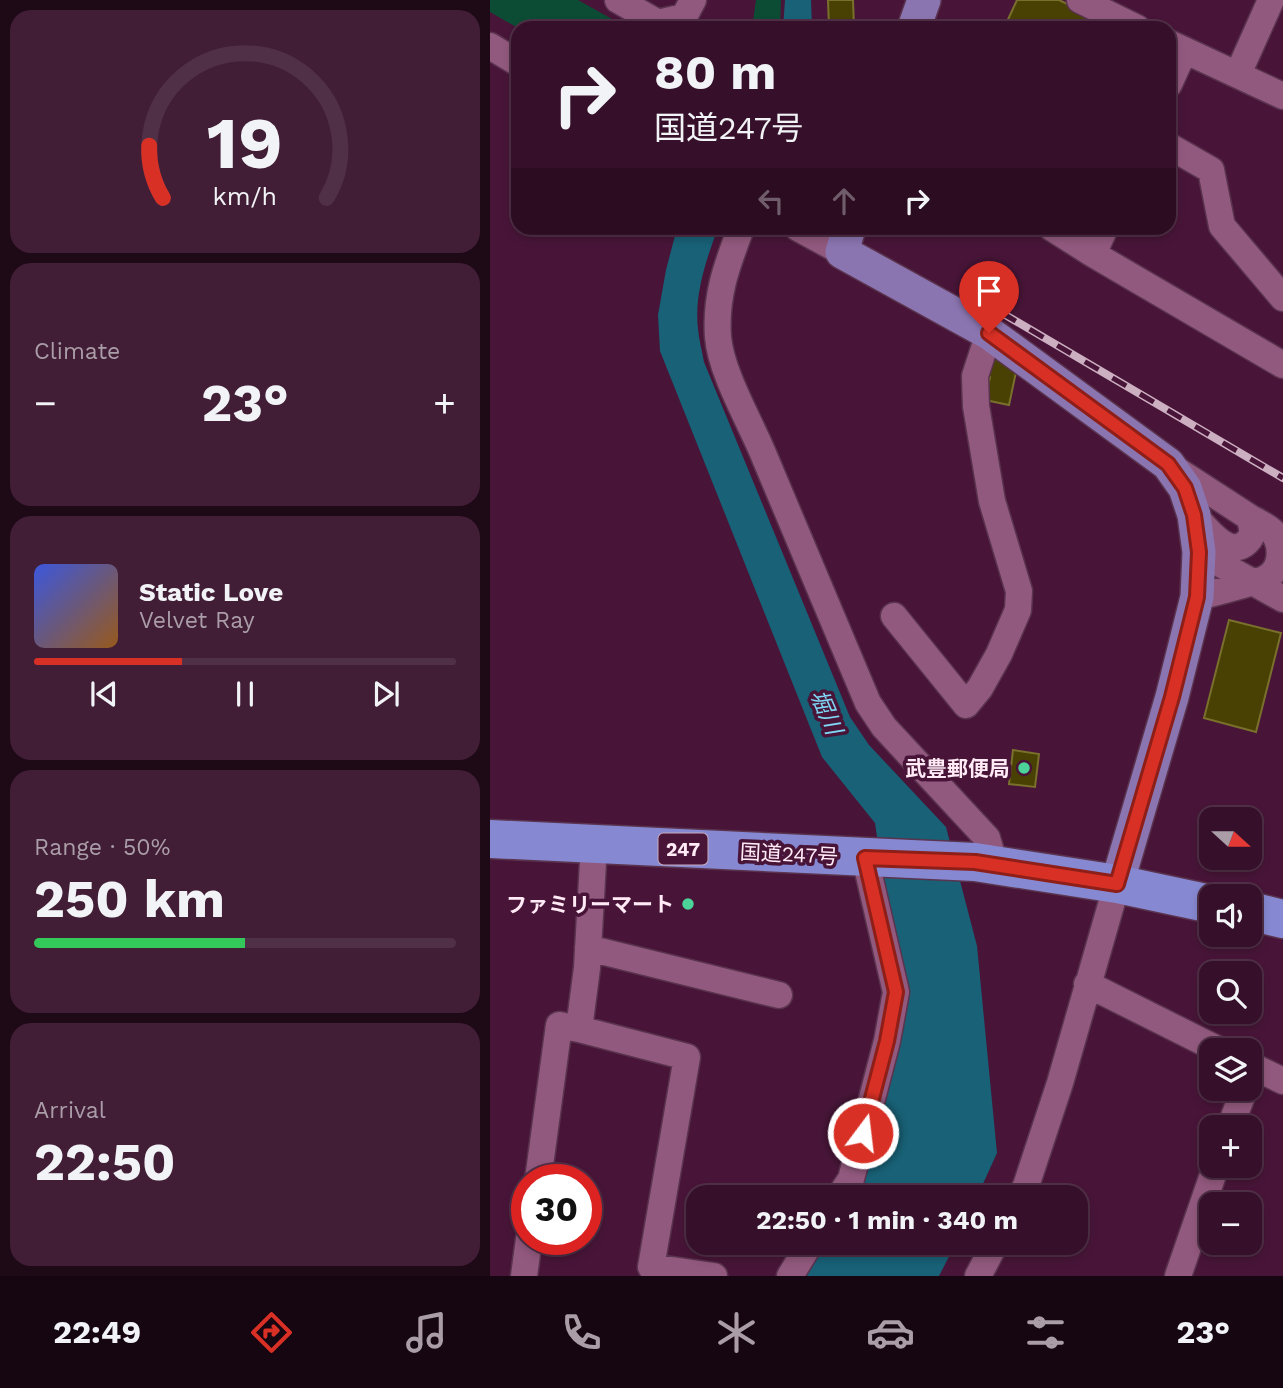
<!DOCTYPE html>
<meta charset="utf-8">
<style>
:root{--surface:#36102a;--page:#411e36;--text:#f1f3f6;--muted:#aa9da8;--line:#503047;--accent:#d93025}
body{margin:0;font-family:"Work Sans","Noto Sans JP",sans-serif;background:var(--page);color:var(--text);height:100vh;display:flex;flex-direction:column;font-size:26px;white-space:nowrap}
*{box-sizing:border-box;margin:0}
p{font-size:23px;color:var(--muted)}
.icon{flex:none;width:38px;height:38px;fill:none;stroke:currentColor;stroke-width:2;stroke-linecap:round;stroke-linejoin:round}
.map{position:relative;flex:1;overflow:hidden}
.panel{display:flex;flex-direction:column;gap:10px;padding:10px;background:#1e0917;width:490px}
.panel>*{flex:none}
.hud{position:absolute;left:21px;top:21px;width:665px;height:214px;border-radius:21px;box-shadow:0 4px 10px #0003,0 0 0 2px var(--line);background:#36102a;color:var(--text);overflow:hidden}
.needle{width:46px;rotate:111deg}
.tools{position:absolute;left:709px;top:807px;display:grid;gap:14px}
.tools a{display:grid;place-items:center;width:63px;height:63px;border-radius:14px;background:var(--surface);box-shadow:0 4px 10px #0003,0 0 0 2px var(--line);font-size:35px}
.speed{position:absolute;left:21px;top:1164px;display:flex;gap:14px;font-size:35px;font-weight:700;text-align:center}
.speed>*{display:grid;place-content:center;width:91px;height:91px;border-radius:50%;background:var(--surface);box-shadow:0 4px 10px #0003,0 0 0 2px var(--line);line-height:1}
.speed .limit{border:10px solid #d22;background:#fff;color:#111}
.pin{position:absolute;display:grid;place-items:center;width:60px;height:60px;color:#fff;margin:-72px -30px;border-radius:50% 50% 50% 0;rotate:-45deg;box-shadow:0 0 7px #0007}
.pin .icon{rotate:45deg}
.me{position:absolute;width:77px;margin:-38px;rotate:15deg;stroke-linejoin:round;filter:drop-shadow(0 0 5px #0008)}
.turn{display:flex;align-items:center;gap:24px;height:147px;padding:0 28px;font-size:32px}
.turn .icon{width:91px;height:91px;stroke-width:2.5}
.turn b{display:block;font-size:49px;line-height:60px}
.lanes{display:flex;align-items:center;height:66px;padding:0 28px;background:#0003;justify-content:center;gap:35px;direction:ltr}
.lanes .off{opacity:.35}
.big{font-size:52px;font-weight:700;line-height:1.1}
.panel .tile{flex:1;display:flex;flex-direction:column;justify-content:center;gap:10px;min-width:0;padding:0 24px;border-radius:21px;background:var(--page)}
.panel .dial{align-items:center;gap:0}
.dial svg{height:182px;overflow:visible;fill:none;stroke:var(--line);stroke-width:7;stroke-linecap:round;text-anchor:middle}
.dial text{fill:var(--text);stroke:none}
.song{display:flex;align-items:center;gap:21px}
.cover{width:84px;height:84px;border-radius:10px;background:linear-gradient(135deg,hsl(230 70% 55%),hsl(30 70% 35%))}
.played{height:7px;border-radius:4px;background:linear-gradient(90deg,var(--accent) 35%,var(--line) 35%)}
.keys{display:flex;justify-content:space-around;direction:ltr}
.heat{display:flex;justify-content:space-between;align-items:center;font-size:38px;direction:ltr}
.charge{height:10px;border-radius:5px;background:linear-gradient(90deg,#34c759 50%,var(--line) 0)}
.trip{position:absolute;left:196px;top:1185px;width:402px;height:70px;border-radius:21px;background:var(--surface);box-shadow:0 4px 10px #0003,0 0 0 2px var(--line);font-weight:700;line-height:70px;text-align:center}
.dock{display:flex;height:112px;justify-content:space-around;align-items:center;background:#160611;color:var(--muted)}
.dock .icon{width:49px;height:49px}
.dock .active{color:var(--accent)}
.dock b{font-size:32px;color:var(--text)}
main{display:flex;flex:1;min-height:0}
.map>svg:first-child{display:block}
</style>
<main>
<section class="panel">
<div class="tile dial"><svg viewBox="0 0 100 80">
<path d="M14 69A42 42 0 1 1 86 69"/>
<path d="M14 69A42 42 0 0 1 8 46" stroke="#d93025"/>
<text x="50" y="56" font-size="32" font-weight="700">19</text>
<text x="50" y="72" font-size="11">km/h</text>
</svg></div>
<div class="tile"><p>Climate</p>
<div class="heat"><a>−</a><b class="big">23°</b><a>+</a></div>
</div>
<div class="tile">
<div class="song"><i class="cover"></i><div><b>Static Love</b><p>Velvet Ray</p></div></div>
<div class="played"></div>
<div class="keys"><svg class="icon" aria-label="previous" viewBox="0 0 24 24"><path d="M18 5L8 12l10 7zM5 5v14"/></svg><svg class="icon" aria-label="pause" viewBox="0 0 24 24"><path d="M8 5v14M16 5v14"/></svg><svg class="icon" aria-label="next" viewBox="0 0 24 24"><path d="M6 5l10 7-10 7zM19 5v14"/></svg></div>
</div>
<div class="tile"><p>Range · 50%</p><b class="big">250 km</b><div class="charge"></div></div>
<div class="tile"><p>Arrival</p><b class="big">22:50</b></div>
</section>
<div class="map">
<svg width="793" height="1276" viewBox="0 0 793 1276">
<rect width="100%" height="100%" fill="#481538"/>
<!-- green -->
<path fill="#0d4c34" d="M0,0H88L138,28H28L0,12Z
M266,0H291L290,28H262Z"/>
<!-- water -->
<path fill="#186176" d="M295,0H321L322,28H293Z
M187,228H228C216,260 204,295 208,329C209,340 212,351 214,362L360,717L379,745L456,827L487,946L507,1153L487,1197H366L375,1176L411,1005L385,823L332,757L170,351L168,315L176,270Z
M337,1243V1242L466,1243L449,1276H316Z"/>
<!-- building -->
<path fill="#494103" stroke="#79702c" stroke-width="2" d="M338,0H363L364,28H339Z
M527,0H569L628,28H514Z
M499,356L506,357L526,372L519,405L495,400L500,377L495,375Z
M739,620L791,633L766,732L714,718Z
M523,750L549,754L545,787L519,784Z"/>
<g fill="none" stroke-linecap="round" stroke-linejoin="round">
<defs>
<path id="minor" d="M128,0L168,23L194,17L203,0
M590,0L647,28
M679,43L793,96
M0,46L28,63
M748,74L781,0
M679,84L694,51
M679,146L721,170L732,226L793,298
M251,228C237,265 225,296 228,337C231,372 258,418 272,451C307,535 342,619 378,703L394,727L497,838L505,865
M308,228L352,252
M562,228L603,254L793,365
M603,254L615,228
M682,467L759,517C762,526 765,535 757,542C739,560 715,527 704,515
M709,552L793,599
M707,597C726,593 742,588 760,583C765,581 772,581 776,578C793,569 793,544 782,531C775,525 766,521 759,517
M404,616L476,705L490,688L509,654L528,610L529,591L502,501L486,406L485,376L499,333
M104,844L97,968L89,1029L197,1057L161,1267L224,1276
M98,948L289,995
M597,984L729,1050
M760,1065L793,1081
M740,1127L755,1088
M48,1180L69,1025L89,1029
M349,1197L361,1179L397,1041L406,992L375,858
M530,1197L536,1186L570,1083L627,884
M34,1276L39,1239
M300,1276L321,1242
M488,1276L506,1242
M688,1276L726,1166"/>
<path id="major" d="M424,28L434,0
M359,228L352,252L499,333L678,464L695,488L704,515L709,552L707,597L682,697L627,884"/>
<path id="highway" d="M0,839L485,862L627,884L721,904
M760,911L793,919"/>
</defs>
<!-- minor casing -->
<use href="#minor" stroke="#5a334e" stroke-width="29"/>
<!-- major casing -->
<use href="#major" stroke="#5a334e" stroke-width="36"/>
<!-- highway casing -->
<use href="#highway" stroke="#5a334e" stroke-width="41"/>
<!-- minor -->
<use href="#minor" stroke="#92597e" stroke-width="26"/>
<!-- major -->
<use href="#major" stroke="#8b75b0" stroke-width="33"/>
<!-- highway -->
<use href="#highway" stroke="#8688d1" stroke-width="38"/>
<defs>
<path id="rail" d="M512,313L793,478"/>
</defs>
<!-- rail casing -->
<use href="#rail" stroke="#cdafc2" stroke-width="8"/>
<!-- rail -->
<use href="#rail" stroke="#481538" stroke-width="5" stroke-dasharray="16" stroke-linecap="butt"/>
</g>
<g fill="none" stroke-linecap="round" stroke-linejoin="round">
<defs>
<path id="route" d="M373,1133L397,1041L406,992L375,858L485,862L627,884L682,697L707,597L709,552L704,515L695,488L678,464L499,333"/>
</defs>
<!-- route casing -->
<use href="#route" stroke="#8d1f18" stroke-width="18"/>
<!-- route -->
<use href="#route" stroke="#d93025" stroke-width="12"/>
</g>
<!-- markers -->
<g fill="#4cd39a" stroke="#481538" stroke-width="2.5">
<circle cx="534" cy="768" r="7"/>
<circle cx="198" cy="904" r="7"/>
</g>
<g text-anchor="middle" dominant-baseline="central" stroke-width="7" stroke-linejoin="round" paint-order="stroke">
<!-- shield labels -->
<rect fill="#481538" stroke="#c8aabd" stroke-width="2" x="168.5" y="833.5" width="49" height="31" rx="5"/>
<g font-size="19" font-weight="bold" fill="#ffeaf6">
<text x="193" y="849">247</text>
</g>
<!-- poi labels -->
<g font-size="21" font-weight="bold" fill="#ffeaf6" stroke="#481538" text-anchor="end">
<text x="520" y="768">武豊郵便局</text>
<text x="184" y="904">ファミリーマート</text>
</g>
<!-- street labels -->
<g font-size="21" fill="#ffeaf6" stroke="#481538">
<text transform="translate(299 854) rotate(3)">国道247号</text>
</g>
<!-- water labels -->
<g font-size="23" font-style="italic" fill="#80d7f5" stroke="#481538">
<text transform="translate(336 712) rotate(67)">堀川</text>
</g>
</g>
</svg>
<div class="tools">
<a><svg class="needle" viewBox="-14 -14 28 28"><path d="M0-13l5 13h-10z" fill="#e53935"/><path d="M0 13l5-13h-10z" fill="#aa9da8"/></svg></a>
<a><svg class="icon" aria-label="sound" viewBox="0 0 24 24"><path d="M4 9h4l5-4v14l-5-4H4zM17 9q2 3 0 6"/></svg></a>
<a><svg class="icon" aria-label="search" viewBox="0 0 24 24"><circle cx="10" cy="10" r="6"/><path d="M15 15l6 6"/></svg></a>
<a><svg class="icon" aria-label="layers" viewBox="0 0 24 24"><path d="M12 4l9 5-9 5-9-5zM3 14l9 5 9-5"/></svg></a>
<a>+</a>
<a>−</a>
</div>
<div class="speed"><div class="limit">30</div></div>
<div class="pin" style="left:499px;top:333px;background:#d93025"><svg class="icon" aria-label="arrive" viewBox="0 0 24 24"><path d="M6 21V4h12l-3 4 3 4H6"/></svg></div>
<svg class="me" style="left:373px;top:1133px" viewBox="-20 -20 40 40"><circle r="17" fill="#d93025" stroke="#fff" stroke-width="3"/><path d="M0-11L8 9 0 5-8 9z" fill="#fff"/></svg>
<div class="trip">22:50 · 1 min · 340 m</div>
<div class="hud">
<div class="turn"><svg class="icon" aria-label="right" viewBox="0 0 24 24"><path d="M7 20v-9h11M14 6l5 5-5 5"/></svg><div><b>80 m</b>国道247号</div></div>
<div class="lanes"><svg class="icon off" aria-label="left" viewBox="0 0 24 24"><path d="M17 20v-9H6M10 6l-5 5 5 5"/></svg><svg class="icon off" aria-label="ahead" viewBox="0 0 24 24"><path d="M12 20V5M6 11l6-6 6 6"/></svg><svg class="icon" aria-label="right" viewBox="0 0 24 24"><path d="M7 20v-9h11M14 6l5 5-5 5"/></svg></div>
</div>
</div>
</main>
<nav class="dock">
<b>22:49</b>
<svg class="icon active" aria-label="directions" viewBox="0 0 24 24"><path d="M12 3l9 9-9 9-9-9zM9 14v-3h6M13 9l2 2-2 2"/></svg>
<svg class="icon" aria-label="music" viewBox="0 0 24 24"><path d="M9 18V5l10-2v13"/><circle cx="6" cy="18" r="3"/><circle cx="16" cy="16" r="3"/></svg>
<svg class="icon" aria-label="phone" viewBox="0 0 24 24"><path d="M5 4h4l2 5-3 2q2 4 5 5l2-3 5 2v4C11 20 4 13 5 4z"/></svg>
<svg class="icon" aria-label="climate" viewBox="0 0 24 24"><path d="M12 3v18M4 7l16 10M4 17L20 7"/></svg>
<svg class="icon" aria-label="car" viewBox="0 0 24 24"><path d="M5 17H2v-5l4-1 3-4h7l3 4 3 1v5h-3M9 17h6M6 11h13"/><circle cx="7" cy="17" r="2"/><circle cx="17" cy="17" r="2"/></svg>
<svg class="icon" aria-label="filters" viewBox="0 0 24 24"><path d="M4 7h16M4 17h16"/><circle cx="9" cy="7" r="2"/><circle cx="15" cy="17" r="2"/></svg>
<b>23°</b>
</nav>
